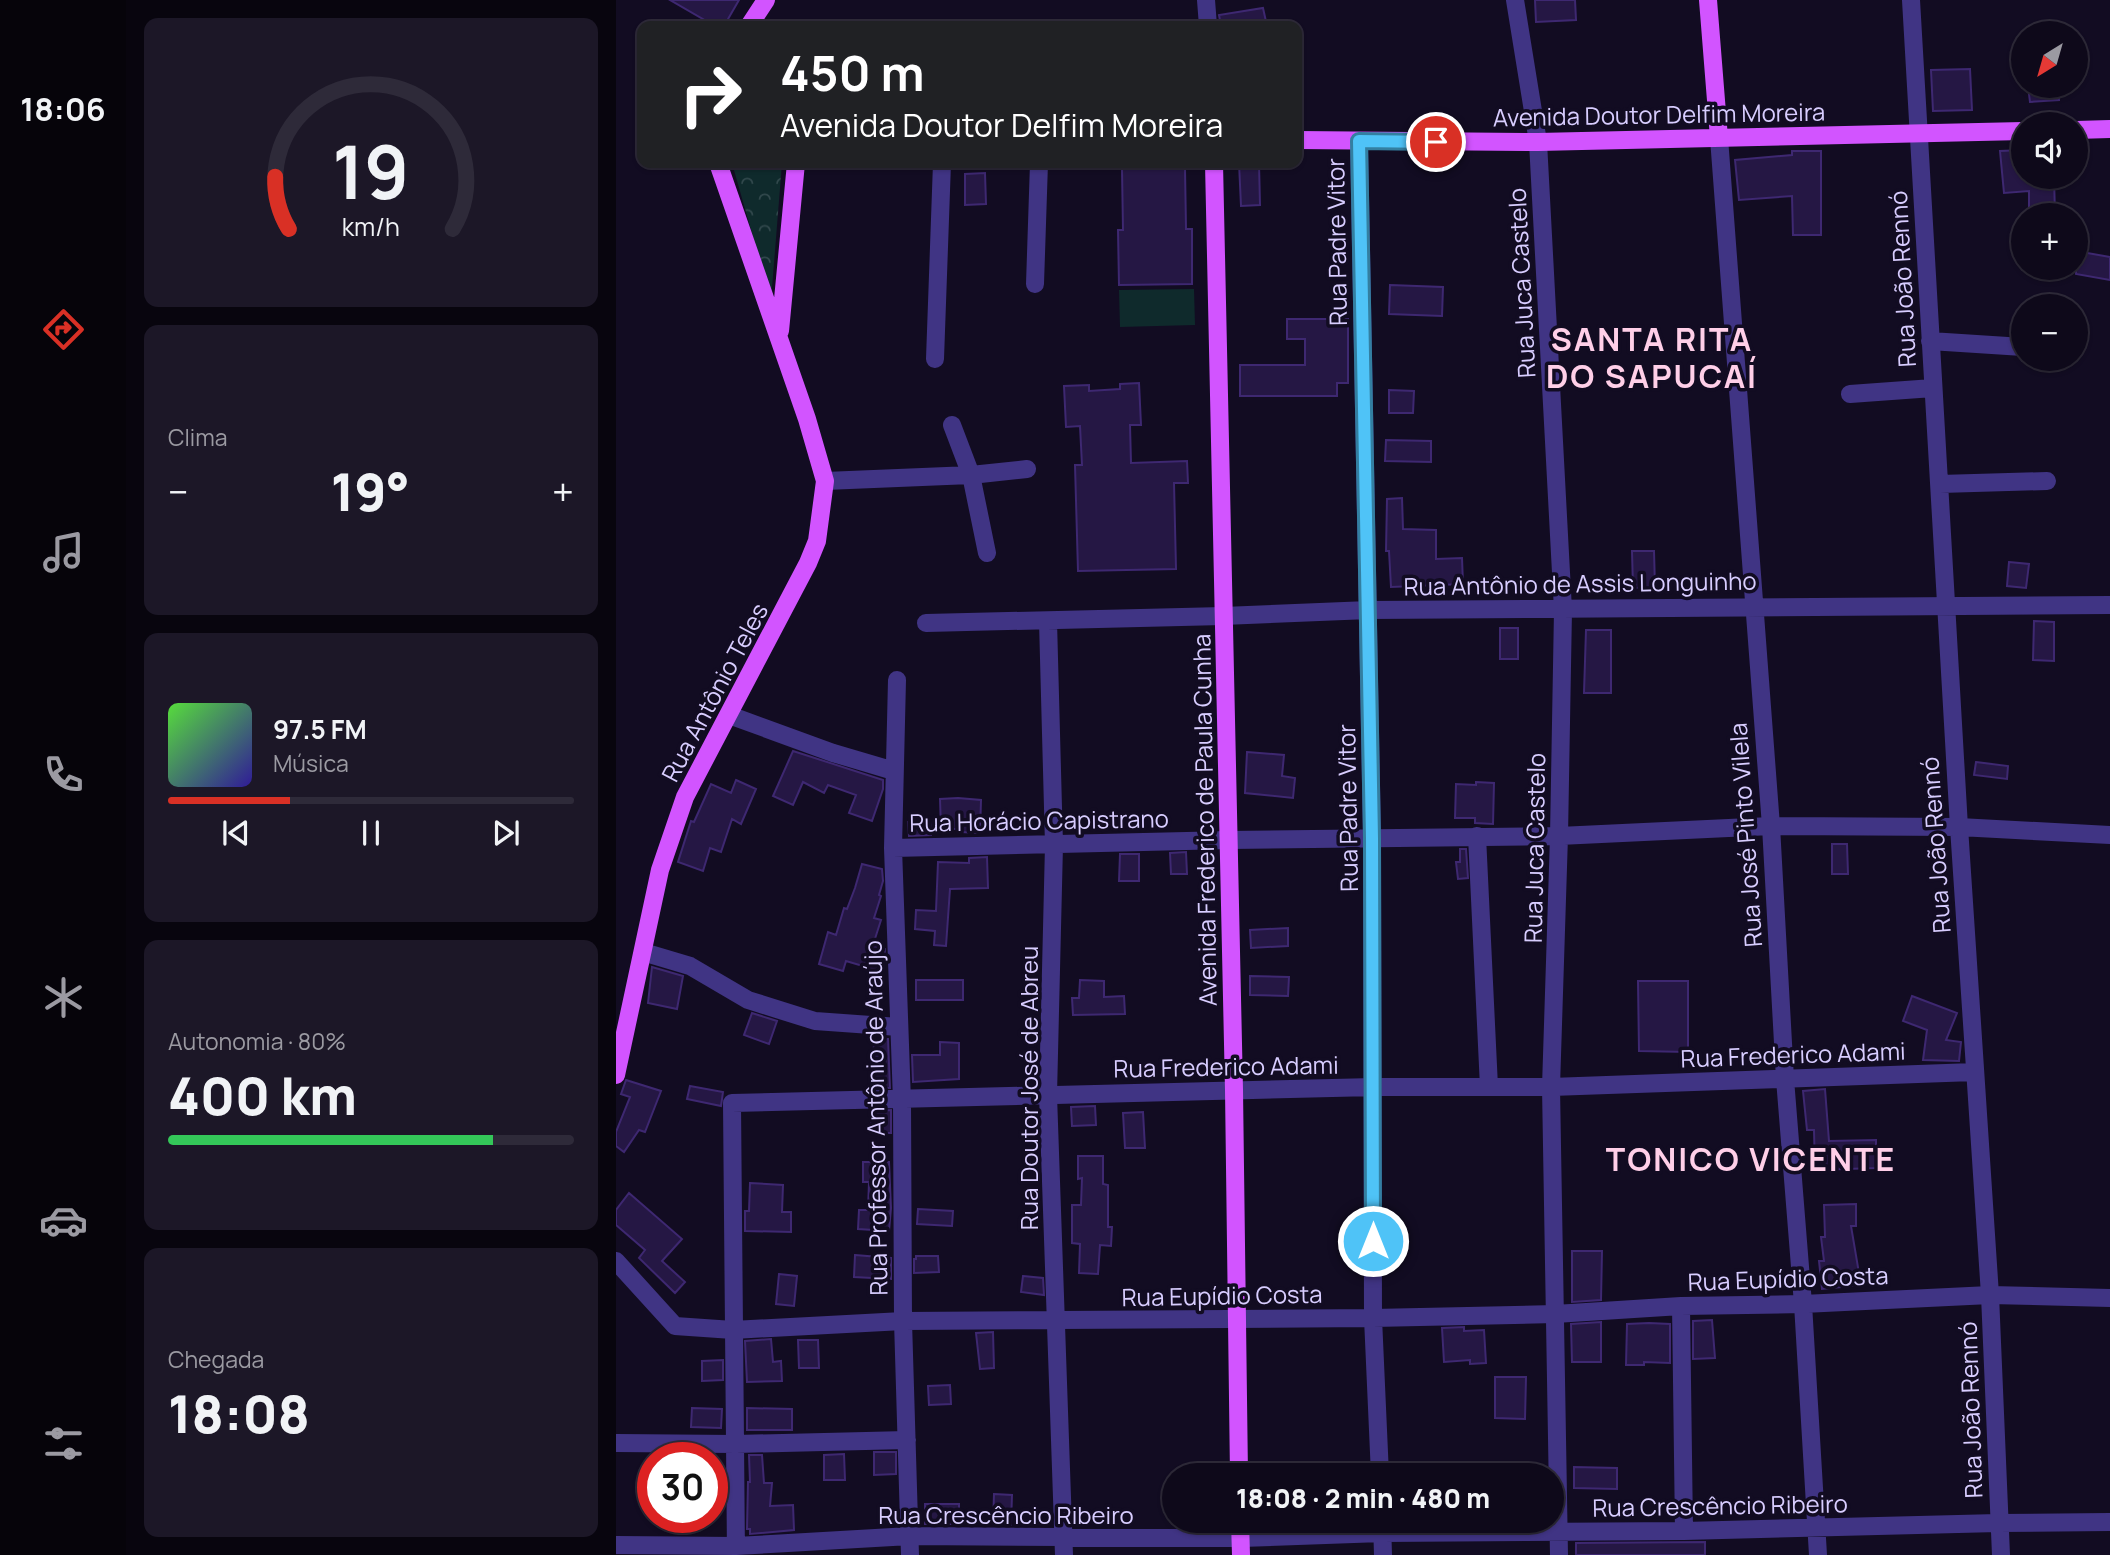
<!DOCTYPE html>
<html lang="pt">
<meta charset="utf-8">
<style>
:root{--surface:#0e091a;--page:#1c1727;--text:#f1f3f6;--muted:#9b9aa2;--line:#2e2a39;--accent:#d93025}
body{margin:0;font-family:Manrope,sans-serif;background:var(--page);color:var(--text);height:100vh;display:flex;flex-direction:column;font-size:26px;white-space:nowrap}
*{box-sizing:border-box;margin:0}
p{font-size:23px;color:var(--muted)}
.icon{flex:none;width:38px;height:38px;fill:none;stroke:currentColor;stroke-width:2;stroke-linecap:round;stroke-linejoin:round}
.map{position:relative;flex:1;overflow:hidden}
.panel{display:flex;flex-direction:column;gap:18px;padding:18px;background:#08050e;width:490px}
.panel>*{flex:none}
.top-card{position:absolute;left:21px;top:21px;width:665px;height:147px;border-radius:14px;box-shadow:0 2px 5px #0004,0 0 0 2px var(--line);background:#202124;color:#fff;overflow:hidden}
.needle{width:46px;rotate:217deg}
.tools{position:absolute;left:1395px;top:21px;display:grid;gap:14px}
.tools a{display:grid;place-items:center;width:77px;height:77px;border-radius:50%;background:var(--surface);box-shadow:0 2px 5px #0004,0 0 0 2px var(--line);font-size:35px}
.speed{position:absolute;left:21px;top:1442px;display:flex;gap:14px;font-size:35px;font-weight:700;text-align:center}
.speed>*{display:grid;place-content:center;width:91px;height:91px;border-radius:50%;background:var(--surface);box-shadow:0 2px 5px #0004,0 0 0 2px var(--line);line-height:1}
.speed .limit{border:10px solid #d22;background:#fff;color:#111}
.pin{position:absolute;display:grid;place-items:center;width:60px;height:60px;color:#fff;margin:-30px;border:4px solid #fff;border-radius:50%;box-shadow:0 2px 7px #0007}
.me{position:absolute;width:77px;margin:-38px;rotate:0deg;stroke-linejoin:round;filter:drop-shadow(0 0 5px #0008)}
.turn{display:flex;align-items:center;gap:24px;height:147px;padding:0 28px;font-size:32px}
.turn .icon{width:91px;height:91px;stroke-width:2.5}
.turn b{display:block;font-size:49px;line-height:60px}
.big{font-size:52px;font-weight:800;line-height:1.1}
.panel .widget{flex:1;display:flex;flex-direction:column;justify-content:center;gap:10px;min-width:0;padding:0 24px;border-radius:14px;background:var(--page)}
.panel .dial{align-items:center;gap:0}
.dial svg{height:182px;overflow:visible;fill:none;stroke:var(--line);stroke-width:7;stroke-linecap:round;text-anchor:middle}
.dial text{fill:var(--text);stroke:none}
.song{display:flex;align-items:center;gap:21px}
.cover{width:84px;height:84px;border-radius:10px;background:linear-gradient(135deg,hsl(110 70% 55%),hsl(250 70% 35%))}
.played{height:7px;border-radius:4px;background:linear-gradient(90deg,var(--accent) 30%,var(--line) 30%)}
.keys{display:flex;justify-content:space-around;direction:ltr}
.heat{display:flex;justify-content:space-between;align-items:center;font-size:38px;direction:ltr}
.charge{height:10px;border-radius:5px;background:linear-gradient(90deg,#34c759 80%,var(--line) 0)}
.trip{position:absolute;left:546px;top:1463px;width:402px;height:70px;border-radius:35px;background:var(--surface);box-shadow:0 2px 5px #0004,0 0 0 2px var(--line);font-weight:800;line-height:70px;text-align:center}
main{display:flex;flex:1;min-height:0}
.menu{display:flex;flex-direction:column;width:126px;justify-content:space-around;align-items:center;background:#06040a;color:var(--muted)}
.menu .icon{width:49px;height:49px}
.menu .selected{color:var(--accent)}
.menu b{font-size:32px;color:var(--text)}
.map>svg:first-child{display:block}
</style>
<main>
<nav class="menu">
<b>18:06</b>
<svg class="icon selected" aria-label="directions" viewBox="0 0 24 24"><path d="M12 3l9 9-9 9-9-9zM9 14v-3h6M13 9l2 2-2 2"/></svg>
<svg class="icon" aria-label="music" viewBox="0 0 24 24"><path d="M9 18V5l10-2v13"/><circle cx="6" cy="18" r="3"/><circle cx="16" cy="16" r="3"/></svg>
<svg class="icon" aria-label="phone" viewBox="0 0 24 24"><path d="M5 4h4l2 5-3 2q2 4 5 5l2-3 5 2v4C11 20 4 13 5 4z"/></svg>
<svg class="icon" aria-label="climate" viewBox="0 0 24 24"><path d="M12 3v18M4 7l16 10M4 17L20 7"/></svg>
<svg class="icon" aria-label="car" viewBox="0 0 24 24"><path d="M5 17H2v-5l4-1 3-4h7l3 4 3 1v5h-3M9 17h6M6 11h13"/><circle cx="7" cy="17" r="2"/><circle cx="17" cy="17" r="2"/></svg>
<svg class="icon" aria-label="filters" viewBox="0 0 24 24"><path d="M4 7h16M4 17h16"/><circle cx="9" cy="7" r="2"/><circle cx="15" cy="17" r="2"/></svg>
</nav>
<section class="panel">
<div class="widget dial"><svg viewBox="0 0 100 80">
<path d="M14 69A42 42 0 1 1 86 69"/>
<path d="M14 69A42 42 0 0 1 8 46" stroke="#d93025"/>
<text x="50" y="56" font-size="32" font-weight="700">19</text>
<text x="50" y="72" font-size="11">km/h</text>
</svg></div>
<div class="widget"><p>Clima</p>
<div class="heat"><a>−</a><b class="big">19°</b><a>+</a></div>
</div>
<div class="widget">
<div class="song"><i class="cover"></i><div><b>97.5 FM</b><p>Música</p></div></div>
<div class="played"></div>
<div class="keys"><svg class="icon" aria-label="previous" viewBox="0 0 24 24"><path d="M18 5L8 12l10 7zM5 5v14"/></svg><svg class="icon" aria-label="pause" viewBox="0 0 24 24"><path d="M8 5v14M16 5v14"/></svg><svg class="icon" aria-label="next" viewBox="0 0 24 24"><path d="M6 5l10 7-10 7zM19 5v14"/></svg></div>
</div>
<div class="widget"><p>Autonomia · 80%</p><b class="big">400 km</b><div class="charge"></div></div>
<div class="widget"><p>Chegada</p><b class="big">18:08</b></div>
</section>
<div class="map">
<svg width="1494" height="1555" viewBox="0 0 1494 1555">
<defs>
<pattern id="park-crowns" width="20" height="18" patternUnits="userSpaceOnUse" patternTransform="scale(1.75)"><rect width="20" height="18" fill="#0f2a2c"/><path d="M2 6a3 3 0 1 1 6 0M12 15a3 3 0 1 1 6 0" fill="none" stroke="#31484c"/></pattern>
</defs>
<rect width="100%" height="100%" fill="#120c22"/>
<!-- green -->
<path fill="#0f2a2c" d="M578,289L579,325L504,327L503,290Z"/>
<!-- park -->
<path fill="url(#park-crowns)" d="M116,163H166L155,300Z"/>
<!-- building -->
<path fill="#251744" stroke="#3e2871" stroke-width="2" d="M54,0H123L108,26H99Z
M919,0H959L960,20L920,22Z
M647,8L651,26H605L603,15Z
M1354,69L1356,110L1317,111L1315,70Z
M1412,86H1442L1443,100L1414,102Z
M1407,150V177H1438L1439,215H1413V191L1388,193L1384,151Z
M1176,151H1205V235H1177L1176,196L1123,200L1119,160L1176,155Z
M623,163H643L644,205L625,206Z
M569,168L570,229H576V284L503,285L502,230H507L506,169Z
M369,173L370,204L349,205V174Z
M1460,251L1494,257V280L1460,274Z
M774,285L827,287L826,316L773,314Z
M671,319H732V383H721V396H624V365H689V339H671Z
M523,383L525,425H514L515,463L571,461L572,483H558L560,569L462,571L459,465H466L464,426L450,427L448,386L473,385V391L504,389V384Z
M773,390L798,391L797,413H773Z
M770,440L815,441V462L769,461Z
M786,498L787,529L820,530V559L846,558L847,584L775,587L773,551H770L771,499Z
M1016,551H1038L1039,587L1017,588Z
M1393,562L1413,564L1410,588L1391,586Z
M1418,621L1438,622V661L1417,660Z
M884,628H902V659H884Z
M970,630H995V693H968Z
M177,751L267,780V789L256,821L233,813L240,795L212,785L208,793L187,782L177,805L157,796Z
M631,752L668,755L666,776L679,778L677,798L629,793Z
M1360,762L1392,766L1391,779L1358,775Z
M120,780L140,789L125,824L116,819L105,852L94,848L87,871L62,862L75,821L78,822L95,784L115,793Z
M860,782L878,783L877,824L859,823V818H839L840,784L860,785Z
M342,798L365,800L364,833L345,832V829H325L324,799Z
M314,821L315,835L293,836L292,822Z
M1216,844H1231L1232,874H1216Z
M844,849H850L852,878L842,879L840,862H844Z
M570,852L571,874H555L554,853Z
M504,854H523V881H503Z
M371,857L372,888L334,889L330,946L318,945L319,931L299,929L300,910L320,911L322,862L353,863V858Z
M246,864L266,869L267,881L263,895L265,896L258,918L265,920L257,945L269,949L267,972L230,961L227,971L203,964L212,932L220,935L228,908L231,909L239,888Z
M672,928V946L635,948L634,930Z
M36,967L67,976L61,1009L32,1003Z
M634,976L673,977L672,996L634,995Z
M300,980H347V1000H300Z
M464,980L488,981V997L508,996L509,1014L457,1015L456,998H463Z
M1022,981H1072V1052L1023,1051Z
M1296,996L1341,1013L1330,1040L1345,1042L1343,1061L1307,1060L1311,1030L1287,1021Z
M136,1013L161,1021L153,1044L128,1035Z
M258,1039H272L274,1088H257Z
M324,1042L343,1043V1079L297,1082L296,1055H324Z
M10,1080L45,1091L29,1132L23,1130L8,1152L0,1146V1132L14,1097L5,1094Z
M74,1086L107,1092L105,1106L71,1099Z
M1209,1089L1213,1141L1260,1140V1168L1199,1170L1198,1130H1191L1187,1091Z
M479,1106L480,1125L456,1126L455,1107Z
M275,1110V1133H255V1111Z
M527,1112L529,1148H509L507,1113Z
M462,1156H487V1184L492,1185V1227H496L495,1246L484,1245L482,1274L463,1273L464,1244L456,1243V1205H465L466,1178L462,1179Z
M247,1162H273L275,1208L273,1231L242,1229L243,1210H252L253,1182H247Z
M134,1183L167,1185L166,1212H175V1232L129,1231V1211H133Z
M13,1193L66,1239L46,1261L69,1282L59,1293L23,1258L29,1250L0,1225V1210Z
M1240,1204V1226H1235L1245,1285L1206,1289L1203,1261H1208L1205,1237H1209L1208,1205Z
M302,1209L337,1211L336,1226L301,1224Z
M956,1251H986L985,1300L956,1302Z
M239,1255L275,1258V1279L238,1277Z
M300,1256H322L323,1272L298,1273V1259H300Z
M163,1274L181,1276L178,1306L160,1304Z
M407,1276L427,1278L428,1295L405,1292Z
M1096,1320L1099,1358L1077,1359V1321Z
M985,1322V1362H956L955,1324Z
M1033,1323L1054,1324V1363L1028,1362V1365H1010L1011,1324Z
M848,1327V1331L868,1330L870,1363L854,1364V1360L828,1362L826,1328Z
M377,1332L378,1368L364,1369L360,1333Z
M155,1339L157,1362L165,1361L166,1381L131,1382L129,1341Z
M182,1340H202L203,1368H183Z
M107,1360V1380L86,1381V1361Z
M879,1377H910L909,1419L879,1418Z
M334,1385L335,1404L313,1405L312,1386Z
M76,1408L106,1409L105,1428L75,1427Z
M131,1408L176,1409V1430H131Z
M258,1452H280V1474L258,1475Z
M228,1454L229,1480H208V1455Z
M133,1455H146L148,1483H156L154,1506L177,1505L178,1530L134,1534V1529H131L132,1482H134Z
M958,1467L1001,1468V1489L958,1488Z
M378,1494L396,1495L395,1525L377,1524Z
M309,1504H343V1524H309Z
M1089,1542V1555H960V1543Z"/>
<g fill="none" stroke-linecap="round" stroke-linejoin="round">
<!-- minor -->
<path stroke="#403484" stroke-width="18" d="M590,0L592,26
M899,0L922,142L947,610L943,836L935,1087L943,1555
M1295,0L1343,827L1374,1295L1385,1555
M1103,138L1155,826L1169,1079L1187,1304L1202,1555
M743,141L756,838L757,1318L764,1475
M419,284L423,163
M1314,341L1407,347
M319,359L326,163
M1234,394L1317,388
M336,425L355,475L371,553
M209,481L355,475L411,469
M1324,484L1431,481
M432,621L438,845L432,1095L448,1555
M310,623L607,616L753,610L1494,605
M281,680L277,848L286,1101L287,1321L294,1555
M113,715L217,753L278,771
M861,836L873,1087
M277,848L613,840L943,836L1155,826L1343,827L1494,835
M27,952L74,966L132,1000L199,1021L283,1027
M0,1261L59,1326L117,1330L287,1321L757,1318L939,1314L1065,1306L1187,1304L1374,1295L1494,1298
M1065,1306L1068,1531
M0,1443L120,1444L291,1440
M766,1521L767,1555
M0,1545L120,1546L294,1536L625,1538L766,1533L1068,1531L1382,1523L1494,1522
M120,1555L116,1103L758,1087H935L1358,1072"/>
<!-- major -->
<path stroke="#d254ff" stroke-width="18" d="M1092,0L1103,138
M133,26L150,0
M1460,130L1494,129
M681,140L922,142L1407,131
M598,163L618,1090L623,1475
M164,331L180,163
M0,1075L44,870L69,797L192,563L201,541L209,481L191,419L102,163
M624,1521L625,1555"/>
</g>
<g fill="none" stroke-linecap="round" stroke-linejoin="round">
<defs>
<path id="route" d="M757,1241L756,838L743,141L820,142"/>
</defs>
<!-- route casing -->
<use href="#route" stroke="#337fa1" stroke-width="18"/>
<!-- route -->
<use href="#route" stroke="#4fc3f7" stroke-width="12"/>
</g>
<g text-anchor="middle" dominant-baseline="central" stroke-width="7" stroke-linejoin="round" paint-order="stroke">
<!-- street labels -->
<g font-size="24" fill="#d8cdff" stroke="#120c22">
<text transform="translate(1043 114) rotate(-1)">Avenida Doutor Delfim Moreira</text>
<text transform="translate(720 242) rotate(-91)">Rua Padre Vitor</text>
<text transform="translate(1286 279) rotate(-93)">Rua João Rennó</text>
<text transform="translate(905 283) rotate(-93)">Rua Juca Castelo</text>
<text transform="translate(964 583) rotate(-1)">Rua Antônio de Assis Longuinho</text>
<text transform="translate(98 692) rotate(-62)">Rua Antônio Teles</text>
<text transform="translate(731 808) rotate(-91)">Rua Padre Vitor</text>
<text transform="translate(423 820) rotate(-1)">Rua Horácio Capistrano</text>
<text transform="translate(588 820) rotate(-91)">Avenida Frederico de Paula Cunha</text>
<text transform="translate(1129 835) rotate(-94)">Rua José Pinto Vilela</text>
<text transform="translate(1319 845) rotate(-94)">Rua João Rennó</text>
<text transform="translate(918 848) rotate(-89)">Rua Juca Castelo</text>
<text transform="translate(1177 1054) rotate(-2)">Rua Frederico Adami</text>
<text transform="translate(610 1066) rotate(-1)">Rua Frederico Adami</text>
<text transform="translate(412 1088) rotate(-90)">Rua Doutor José de Abreu</text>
<text transform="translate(259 1118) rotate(-91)">Rua Professor Antônio de Araújo</text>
<text transform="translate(1172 1278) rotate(-2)">Rua Eupídio Costa</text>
<text transform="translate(606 1295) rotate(-1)">Rua Eupídio Costa</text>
<text transform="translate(1354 1410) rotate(-92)">Rua João Rennó</text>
<text transform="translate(1104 1505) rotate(-1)">Rua Crescêncio Ribeiro</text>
<text x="390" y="1514">Rua Crescêncio Ribeiro</text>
</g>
<!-- district labels -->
<g font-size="32" font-weight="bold" letter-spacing="2" fill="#ffcfe8" stroke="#120c22">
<text x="1036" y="339">SANTA RITA<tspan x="1036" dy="37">DO SAPUCAÍ</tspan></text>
<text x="1135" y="1159">TONICO VICENTE</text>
</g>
</g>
</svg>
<div class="tools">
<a><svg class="needle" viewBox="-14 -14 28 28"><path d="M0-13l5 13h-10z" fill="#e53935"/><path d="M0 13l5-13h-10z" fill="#9b9aa2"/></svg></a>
<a><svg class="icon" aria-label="sound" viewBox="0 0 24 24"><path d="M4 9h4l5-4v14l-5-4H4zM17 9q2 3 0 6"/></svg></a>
<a>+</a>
<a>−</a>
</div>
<div class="speed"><div class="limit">30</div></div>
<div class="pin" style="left:820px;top:142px;background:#d93025"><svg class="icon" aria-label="arrive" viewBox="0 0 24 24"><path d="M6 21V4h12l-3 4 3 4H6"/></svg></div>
<svg class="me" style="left:757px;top:1241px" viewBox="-20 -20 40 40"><circle r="17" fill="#4fc3f7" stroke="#fff" stroke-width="3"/><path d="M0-11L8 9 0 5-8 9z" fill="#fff"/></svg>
<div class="trip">18:08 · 2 min · 480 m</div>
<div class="top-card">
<div class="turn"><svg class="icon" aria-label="right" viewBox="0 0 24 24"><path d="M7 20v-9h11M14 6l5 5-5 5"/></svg><div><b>450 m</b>Avenida Doutor Delfim Moreira</div></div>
</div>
</div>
</main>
